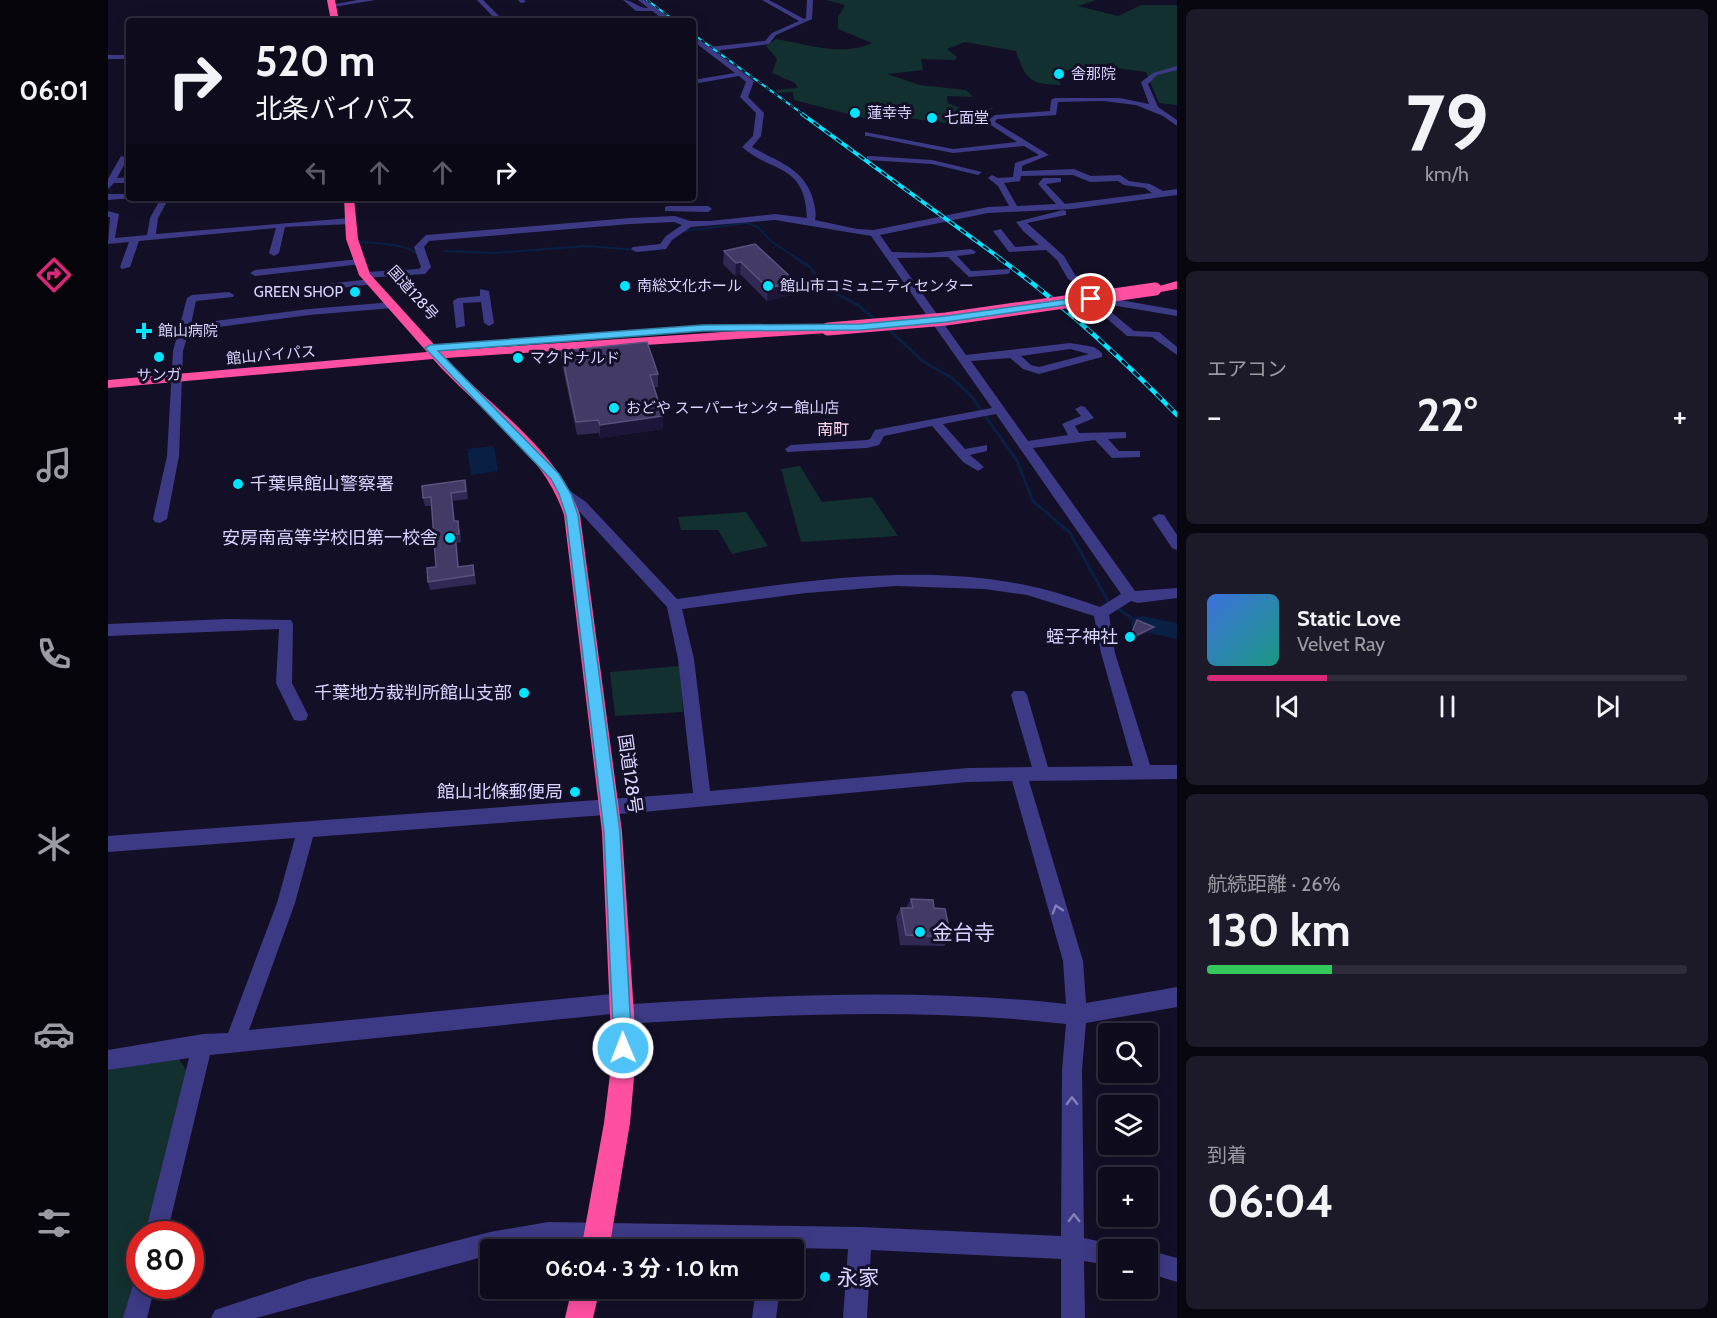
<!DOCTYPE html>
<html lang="ja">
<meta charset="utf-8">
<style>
:root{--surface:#0e0b1c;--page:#1c1929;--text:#f1f3f6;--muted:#9b9ba3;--line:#2e2b3b;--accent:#db2777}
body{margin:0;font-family:Cabin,"Noto Sans JP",sans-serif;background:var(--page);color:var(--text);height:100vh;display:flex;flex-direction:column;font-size:22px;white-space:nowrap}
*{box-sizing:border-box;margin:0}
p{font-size:20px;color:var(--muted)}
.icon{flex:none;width:33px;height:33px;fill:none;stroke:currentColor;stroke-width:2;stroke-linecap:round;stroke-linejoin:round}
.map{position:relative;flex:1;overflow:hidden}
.side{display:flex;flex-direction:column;gap:9px;padding:9px;background:#08060f;width:540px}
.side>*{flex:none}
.hud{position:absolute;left:18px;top:18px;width:570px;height:183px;border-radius:6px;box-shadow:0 3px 15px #0003,0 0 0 2px var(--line);background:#0e0b1c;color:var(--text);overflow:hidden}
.controls{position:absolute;left:990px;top:1023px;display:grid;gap:12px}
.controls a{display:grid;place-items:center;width:60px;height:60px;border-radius:6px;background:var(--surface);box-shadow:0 3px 15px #0003,0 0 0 2px var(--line);font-size:30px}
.speed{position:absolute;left:18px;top:1221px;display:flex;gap:12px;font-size:30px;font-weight:700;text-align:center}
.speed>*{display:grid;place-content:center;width:78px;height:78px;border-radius:50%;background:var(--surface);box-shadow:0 3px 15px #0003,0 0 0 2px var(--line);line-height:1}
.speed .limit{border:9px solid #d22;background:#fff;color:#111}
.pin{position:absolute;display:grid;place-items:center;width:51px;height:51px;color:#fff;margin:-26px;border:3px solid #fff;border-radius:50%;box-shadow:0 2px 6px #0007}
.me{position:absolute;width:66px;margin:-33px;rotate:359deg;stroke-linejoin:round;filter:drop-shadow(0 0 4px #0008)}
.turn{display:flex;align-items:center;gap:21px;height:126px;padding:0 30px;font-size:27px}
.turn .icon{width:78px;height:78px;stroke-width:2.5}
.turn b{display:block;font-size:42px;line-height:51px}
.lanes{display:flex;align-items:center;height:57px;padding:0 30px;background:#0003;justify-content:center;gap:30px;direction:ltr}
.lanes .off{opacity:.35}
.big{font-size:45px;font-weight:700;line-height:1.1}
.side .tile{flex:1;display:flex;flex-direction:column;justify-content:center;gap:9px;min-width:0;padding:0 21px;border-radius:9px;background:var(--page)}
.side .dial{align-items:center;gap:0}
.dial b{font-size:78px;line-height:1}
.song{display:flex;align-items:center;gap:18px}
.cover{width:72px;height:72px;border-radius:9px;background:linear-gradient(135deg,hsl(220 70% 55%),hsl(170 70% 35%))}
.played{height:6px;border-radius:3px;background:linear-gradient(90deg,var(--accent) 25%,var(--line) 25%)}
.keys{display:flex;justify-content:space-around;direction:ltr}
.heat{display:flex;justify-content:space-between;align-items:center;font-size:33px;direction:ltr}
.charge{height:9px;border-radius:4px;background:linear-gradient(90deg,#34c759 26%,var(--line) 0)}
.trip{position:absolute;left:372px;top:1239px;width:324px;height:60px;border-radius:6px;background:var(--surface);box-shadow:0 3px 15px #0003,0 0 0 2px var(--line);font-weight:700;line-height:60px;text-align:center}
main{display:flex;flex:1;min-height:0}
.tab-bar{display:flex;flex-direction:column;width:108px;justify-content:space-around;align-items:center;background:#06040b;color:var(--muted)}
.tab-bar .icon{width:42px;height:42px}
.tab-bar .selected{color:var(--accent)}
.tab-bar b{font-size:27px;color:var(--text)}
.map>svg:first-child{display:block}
</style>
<main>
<nav class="tab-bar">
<b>06:01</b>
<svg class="icon selected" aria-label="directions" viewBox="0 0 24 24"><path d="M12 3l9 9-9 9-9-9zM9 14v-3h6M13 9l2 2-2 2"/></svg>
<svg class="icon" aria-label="music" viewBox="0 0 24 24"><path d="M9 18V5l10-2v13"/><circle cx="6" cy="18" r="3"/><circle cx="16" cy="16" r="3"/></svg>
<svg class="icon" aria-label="phone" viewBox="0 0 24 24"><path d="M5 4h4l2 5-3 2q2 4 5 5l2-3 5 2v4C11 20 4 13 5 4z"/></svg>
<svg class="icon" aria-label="climate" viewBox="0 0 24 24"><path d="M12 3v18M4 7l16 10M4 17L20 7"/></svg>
<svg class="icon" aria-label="car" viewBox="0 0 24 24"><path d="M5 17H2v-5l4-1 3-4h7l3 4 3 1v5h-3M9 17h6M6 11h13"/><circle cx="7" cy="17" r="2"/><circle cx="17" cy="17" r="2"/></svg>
<svg class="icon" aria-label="filters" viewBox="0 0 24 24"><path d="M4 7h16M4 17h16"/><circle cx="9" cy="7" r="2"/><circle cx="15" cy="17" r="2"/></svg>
</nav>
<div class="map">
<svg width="1069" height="1318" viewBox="0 0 1069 1318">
<rect width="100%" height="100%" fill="#130f26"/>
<!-- green -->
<path fill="#12302f" d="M718,0H988L970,6L1010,16L1033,5H1069V105L1051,103L1038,72L1009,68L977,72L945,69L953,85C921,84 918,80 908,51L857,42L839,49L849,57L847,60L813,59L815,70L779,74L812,85L858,90L865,97L839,96L840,103L855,109L886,108L852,125L800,118L763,120L686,100L685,92L670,93L668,90L690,88L687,83L664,73L669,59L658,46L668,39C700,44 733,57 764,43L730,29V17L737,5Z
M692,466L714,502L764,497L790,536L693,542L673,469Z
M638,512L660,546L624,554L610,530H573L570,517Z
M572,666L575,712L507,716L502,672Z
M71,1059L80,1073L42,1234H32L31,1276L21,1318H0V1070Z"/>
<!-- water -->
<path fill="#0a1f44" d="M386,446L390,471L363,475L359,449Z"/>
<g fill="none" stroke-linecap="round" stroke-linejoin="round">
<!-- stream-far1 -->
<path stroke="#0a1f44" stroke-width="2" d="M577,231L639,223L650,227L664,242L690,259
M252,242C267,243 299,244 309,254
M336,251L387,253L478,246L529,250
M537,251L556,248"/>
<!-- stream -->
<path stroke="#0a1f44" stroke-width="3" d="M688,258L702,267L716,287L750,305L770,322
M779,328L816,362L844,378L864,397L909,461L925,501L962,533L1001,603L1031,623"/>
<!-- river -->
<path fill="#0a1f44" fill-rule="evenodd" d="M1034,616L1069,623V639L1026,630L1023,624L1026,618Z"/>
<!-- minor -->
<path fill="#3d3a85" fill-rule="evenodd" d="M250,0H267L225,7L222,5Z
M369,0H375L396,21H389Z
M410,0H416L418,2L413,3Z
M515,0C525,0 529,8 540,8L530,0H537L565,21H558L544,11H528Z
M654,0H661L696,19L698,18L699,0H705L704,19L668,35L661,44L606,51L646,81L640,97L656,113L653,136L644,147C668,161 694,167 704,196C706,204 709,212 707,220L749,229L766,230L880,207L901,206L890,186L880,178L884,175L890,178L905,177L907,163L931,155L916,146L845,153L760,136H757V132L845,149L909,142L878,122L887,115L942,111L943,100L947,98H1012L1041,104L1033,82L1045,73L1069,66V70L1049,75L1040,84L1050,107L1069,120V126L1055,116L1028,105L995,101L950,102L948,115L889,119L887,122L941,155L914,166V171L966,169L983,176L1012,175L1021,181L1042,184L1055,191L1069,189V195L964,209L880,213L772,235L784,252L820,253L863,249L868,252L866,254L849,256L863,271L902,269V273L899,274L861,277L840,257L789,258L858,355L962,343L986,347L994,353V357L931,374L915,369L902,358L863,361L920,441L960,435L954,424L973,416L967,409L973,406L977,407L986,418L967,426L971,433L1018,432V438L1000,439L1011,451H1032V457L1004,458L987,440L925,448L1027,591L1069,588V598L1030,603L1023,601L1001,615L1007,653L1042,765H1069V779L921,781L975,961L978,1003L1069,987V1007L978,1023L974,1070L976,1238L1008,1245L1010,1250H1000V1265L976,1261L977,1318H953V1259L763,1250L759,1318H735L740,1249L440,1244L408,1250H382V1255L148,1318H103L107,1310L201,1279L382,1232L440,1222L752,1227L953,1236L954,1070L958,1024C811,1007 662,1015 514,1024L507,1021L504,1014L102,1055L59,1234H37L81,1058L0,1070V1050L95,1034L120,1033L169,903L187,838L0,852V836L585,793L570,659L559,607L468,508L452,497V491H462L478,502L569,599C684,583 806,561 922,586C946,591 969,599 992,607L1013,594L888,414L835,424L857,449L879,445V451L862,455L876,467L870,471L855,462L824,426L776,436L771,445L759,448L679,452L677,449L683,445L759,440L762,439L767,430L884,408L763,236L667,220L583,227L564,240L558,249L528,252L523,249L525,247L552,244L558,236L574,225L566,222L522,224L321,241L316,247L323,267L317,274L257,278L252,275L257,272L311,269L313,267L306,247L318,235L522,218L567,216L582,221H602L667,214L699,218C697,163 665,174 634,147L645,136L648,113L632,97L638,82L631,76L585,84V80L627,73L585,41V36L601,47L657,41L664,33L691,21ZM965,175L982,182L1010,181L1016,185L1037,188L1044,193L957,204L938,184L953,182V178H935L930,184L948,204L909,206L896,183L912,181L913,176ZM962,349L981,354L931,367L923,365L913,356ZM788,586L876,589L919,595L986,616L993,653L1025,766L940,767L919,695L916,691H906L903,695L924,767L860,768L602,791L586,659L574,609L698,593ZM904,781L955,961L958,1004C814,988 668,995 524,1004L521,996L514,993L141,1030L187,903L205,837L524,813L860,782Z
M0,55H21V59H0Z
M13,156L20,158L9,178L21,177V183H6L0,189V179Z
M762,156L824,160L874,172L870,175L824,164L759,160V156Z
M0,194H21V198H25L0,200Z
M53,198H61L50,218L48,234L242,218L247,221L242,224L177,227L171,253L166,256L161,253L168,228L31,241L22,267L14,269L12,267L21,242L0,244L2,217H0V211L11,214L7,238L39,235L42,218Z
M560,206H600L604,209L600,212L557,211V207Z
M955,210L958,211V215L919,223L956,256L967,275L1000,291L1012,300L1069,310V316L1009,306L997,307L1026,331L1051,332L1069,347V355L1044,337L1019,336L987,308L988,303L1000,301L960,279L949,260L938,250L901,252L885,231L893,229L907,247L931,245L915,231L908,222Z
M251,259L256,262L254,264L147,276L142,273L147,270Z
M263,279L268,282L266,284L182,294L177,291L182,288Z
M372,289L381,291L386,323L381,326L376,323L373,302L355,303L357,326L348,328L345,301L350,298L372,296Z
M121,292L126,295L125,297L88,301L83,324L201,309L285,302L290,305L285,308L201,315L81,331L75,351L71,456L59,519L52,523L47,522L45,519L59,456L65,351L79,298L84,295Z
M1051,514L1056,515L1069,535V550L1064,548L1044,518Z
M119,619L183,620L185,624L184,683L200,715L198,720L192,721L186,720L168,683L171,629L0,636V624Z
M1040,1250L1069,1258V1282L1040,1273Z
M32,1276V1286H47L39,1318H15L27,1278Z
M648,1288H672L668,1318H644Z"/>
<!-- highway -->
<path fill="#ff4fa3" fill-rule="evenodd" d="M219,0H227L231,21H223Z
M236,198H246L250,239L262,274L332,351L720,325L726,329L720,333L338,358C384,409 449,448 472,515L514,832L526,1014L527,1066L522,1123L501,1250H473L496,1123L503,1066L502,1014L494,832L456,515C435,450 369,409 325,359L0,388V380L319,352L251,275L238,239Z
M1069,281V289L1047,293L1041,289Z
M464,1288H492L485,1318H457Z"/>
<defs>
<path id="rail-far2" d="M539,0L567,21
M585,34L696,115"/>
<path id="rail-far1" d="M694,114L893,259"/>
<path id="rail" d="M891,258C957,306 1013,357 1069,415"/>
</defs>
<!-- rail-far2 casing -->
<use href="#rail-far2" stroke="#00e5ff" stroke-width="2"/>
<!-- rail-far1 casing -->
<use href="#rail-far1" stroke="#00e5ff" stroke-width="4"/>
<!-- rail casing -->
<use href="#rail" stroke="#00e5ff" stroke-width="4.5"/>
<!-- rail-far2 -->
<use href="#rail-far2" stroke="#130f26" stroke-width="1.5" stroke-dasharray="5" stroke-linecap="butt"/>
<!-- rail-far1 -->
<use href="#rail-far1" stroke="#130f26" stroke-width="2" stroke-dasharray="7" stroke-linecap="butt"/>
<!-- rail -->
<use href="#rail" stroke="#130f26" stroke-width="3" stroke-dasharray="8" stroke-linecap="butt"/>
<!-- highway-bridge -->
<path stroke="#ff4fa3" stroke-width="13" d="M720,329L838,319L1047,289"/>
</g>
<!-- wall -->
<path fill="#312854" d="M616,251L686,294L659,301L632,274L627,276L615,264Z
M453,351L550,374V387H546L555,416V429L492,438L491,433L469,435L454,364Z
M359,489L360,499L345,501L347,521L352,530L353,542L349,543L351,567L367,574L368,584L322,590L320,582L328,567L324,506H317L315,498Z
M803,899L826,908L843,937L836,946L792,945L788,917L793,908H798Z"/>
<!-- shaded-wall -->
<path fill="#1d163a" d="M633,262L632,274L627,276L628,263Z
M688,282L686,294L659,301L660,288Z
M555,416V429L492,438V425Z
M343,493L345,501L348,530L346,521Z
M347,534L349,543L352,576L350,567Z
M1046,627L1043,631L1018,643L1021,639Z"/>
<!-- building -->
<path fill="#433a66" stroke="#5a527e" stroke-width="1.5" d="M647,244L688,282L660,288L633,262L628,263L616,251Z
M539,342L550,374L542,375L555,416L492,425L490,420L468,422L453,351Z
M357,480L358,491L343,493L346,521H350L351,534H347L350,567L365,565L366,575L320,582L319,568L328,567L323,497L315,498L314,486Z
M1029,620L1046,627L1021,639Z
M803,899L825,900L826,908L837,909L843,937L798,935L793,908H805Z"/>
<!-- one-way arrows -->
<defs><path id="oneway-chevron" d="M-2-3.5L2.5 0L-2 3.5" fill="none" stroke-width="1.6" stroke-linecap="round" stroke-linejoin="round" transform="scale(1.5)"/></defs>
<g stroke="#837fbc">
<use href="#oneway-chevron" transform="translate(949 909) rotate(-107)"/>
<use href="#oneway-chevron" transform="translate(964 1101) rotate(-91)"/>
<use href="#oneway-chevron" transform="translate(966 1218) rotate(-90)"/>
</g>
<!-- route -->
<path fill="#4fc3f7" stroke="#337fa1" stroke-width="1.5" d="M983,296L987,299L986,301L838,322L753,330L595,331L330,351L451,474L463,494L470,515L512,832L524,1048L521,1055L515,1058L508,1055L506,1048L496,832L458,515L451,494L443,479L317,348L322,345L595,325L753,324L838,316Z"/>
<!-- markers -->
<g fill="#00e5ff" stroke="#130f26" stroke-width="2">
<circle cx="951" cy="74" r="6"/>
<circle cx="747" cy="113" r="6"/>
<circle cx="824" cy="118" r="6"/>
<circle cx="517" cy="286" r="6"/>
<circle cx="660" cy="286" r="6"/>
<circle cx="247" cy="292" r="6"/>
<path d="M33 322h6v6h6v6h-6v6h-6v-6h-6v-6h6z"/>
<circle cx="51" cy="357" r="6"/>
<circle cx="410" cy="358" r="6"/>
<circle cx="506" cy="408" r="6"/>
<circle cx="130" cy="484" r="6"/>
<circle cx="342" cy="538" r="6"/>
<circle cx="1022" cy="637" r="6"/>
<circle cx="416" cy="693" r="6"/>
<circle cx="467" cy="792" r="6"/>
<circle cx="812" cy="932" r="6"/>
<circle cx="717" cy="1277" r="6"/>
</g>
<g text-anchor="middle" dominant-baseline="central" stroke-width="6" stroke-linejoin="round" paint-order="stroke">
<!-- far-poi labels -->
<g font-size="15" fill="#d9d4ff" stroke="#130f26" text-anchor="start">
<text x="963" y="74">舎那院</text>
<text x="759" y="113">蓮幸寺</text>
<text x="836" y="118">七面堂</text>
<text x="529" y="286">南総文化ホール</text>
<text x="672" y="286">館山市コミュニティセンター</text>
<text x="235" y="292" text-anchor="end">GREEN SHOP</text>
<text x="50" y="331">館山病院</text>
<text x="422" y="358">マクドナルド</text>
<text x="51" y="375" text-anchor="middle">サンガ</text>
<text x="518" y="408">おどや スーパーセンター館山店</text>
</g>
<!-- far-street labels -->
<g font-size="15" fill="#d9d4ff" stroke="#130f26">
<text transform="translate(305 293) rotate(48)">国道128号</text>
<text transform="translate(163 355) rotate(-5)">館山バイパス</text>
</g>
<!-- far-neighbourhood labels -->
<g font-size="16" fill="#ffd6f0" stroke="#130f26">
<text x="725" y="429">南町</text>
</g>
<!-- poi labels -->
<g font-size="18" fill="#d9d4ff" stroke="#130f26" text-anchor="end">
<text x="142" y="484" text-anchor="start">千葉県館山警察署</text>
<text x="330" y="538">安房南高等学校旧第一校舎</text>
<text x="1010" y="637">蛭子神社</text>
<text x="404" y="693">千葉地方裁判所館山支部</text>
<text x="455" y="792">館山北條郵便局</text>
</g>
<!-- street labels -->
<g font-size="18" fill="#d9d4ff" stroke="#130f26">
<text transform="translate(522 774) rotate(82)">国道128号</text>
</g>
<!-- near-poi labels -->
<g font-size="21" fill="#d9d4ff" stroke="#130f26" text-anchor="start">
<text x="824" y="932">金台寺</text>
<text x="729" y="1277">永家</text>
</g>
</g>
</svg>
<div class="controls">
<a><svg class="icon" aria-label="search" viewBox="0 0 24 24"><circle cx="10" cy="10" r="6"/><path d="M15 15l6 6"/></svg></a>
<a><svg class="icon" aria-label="layers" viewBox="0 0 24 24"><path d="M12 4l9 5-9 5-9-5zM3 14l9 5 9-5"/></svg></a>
<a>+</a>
<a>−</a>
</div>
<div class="speed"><div class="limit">80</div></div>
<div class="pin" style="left:983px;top:299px;background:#d93025"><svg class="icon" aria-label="arrive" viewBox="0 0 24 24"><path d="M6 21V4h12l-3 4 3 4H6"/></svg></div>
<svg class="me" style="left:515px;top:1048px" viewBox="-20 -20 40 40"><circle r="17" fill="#4fc3f7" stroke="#fff" stroke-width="3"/><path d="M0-11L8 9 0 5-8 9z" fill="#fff"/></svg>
<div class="trip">06:04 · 3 分 · 1.0 km</div>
<div class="hud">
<div class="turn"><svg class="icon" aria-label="right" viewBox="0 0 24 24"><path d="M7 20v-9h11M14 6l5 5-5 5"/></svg><div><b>520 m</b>北条バイパス</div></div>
<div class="lanes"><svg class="icon off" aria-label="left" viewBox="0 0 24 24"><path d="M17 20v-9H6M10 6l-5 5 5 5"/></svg><svg class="icon off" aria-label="ahead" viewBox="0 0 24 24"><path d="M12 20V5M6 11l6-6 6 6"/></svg><svg class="icon off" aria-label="ahead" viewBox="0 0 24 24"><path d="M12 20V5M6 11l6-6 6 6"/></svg><svg class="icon" aria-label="right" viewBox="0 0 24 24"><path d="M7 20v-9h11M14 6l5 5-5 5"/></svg></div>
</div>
</div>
<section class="side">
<div class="tile dial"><b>79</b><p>km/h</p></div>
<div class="tile"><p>エアコン</p>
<div class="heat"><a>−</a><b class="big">22°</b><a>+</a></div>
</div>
<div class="tile">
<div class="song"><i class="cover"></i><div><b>Static Love</b><p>Velvet Ray</p></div></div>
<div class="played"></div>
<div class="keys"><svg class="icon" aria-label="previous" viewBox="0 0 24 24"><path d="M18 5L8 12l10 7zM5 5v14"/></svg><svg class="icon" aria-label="pause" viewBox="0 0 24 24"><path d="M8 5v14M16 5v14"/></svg><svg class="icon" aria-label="next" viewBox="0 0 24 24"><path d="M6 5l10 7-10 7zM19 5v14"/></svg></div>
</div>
<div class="tile"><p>航続距離 · 26%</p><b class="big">130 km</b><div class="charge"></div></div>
<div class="tile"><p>到着</p><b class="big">06:04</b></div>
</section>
</main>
